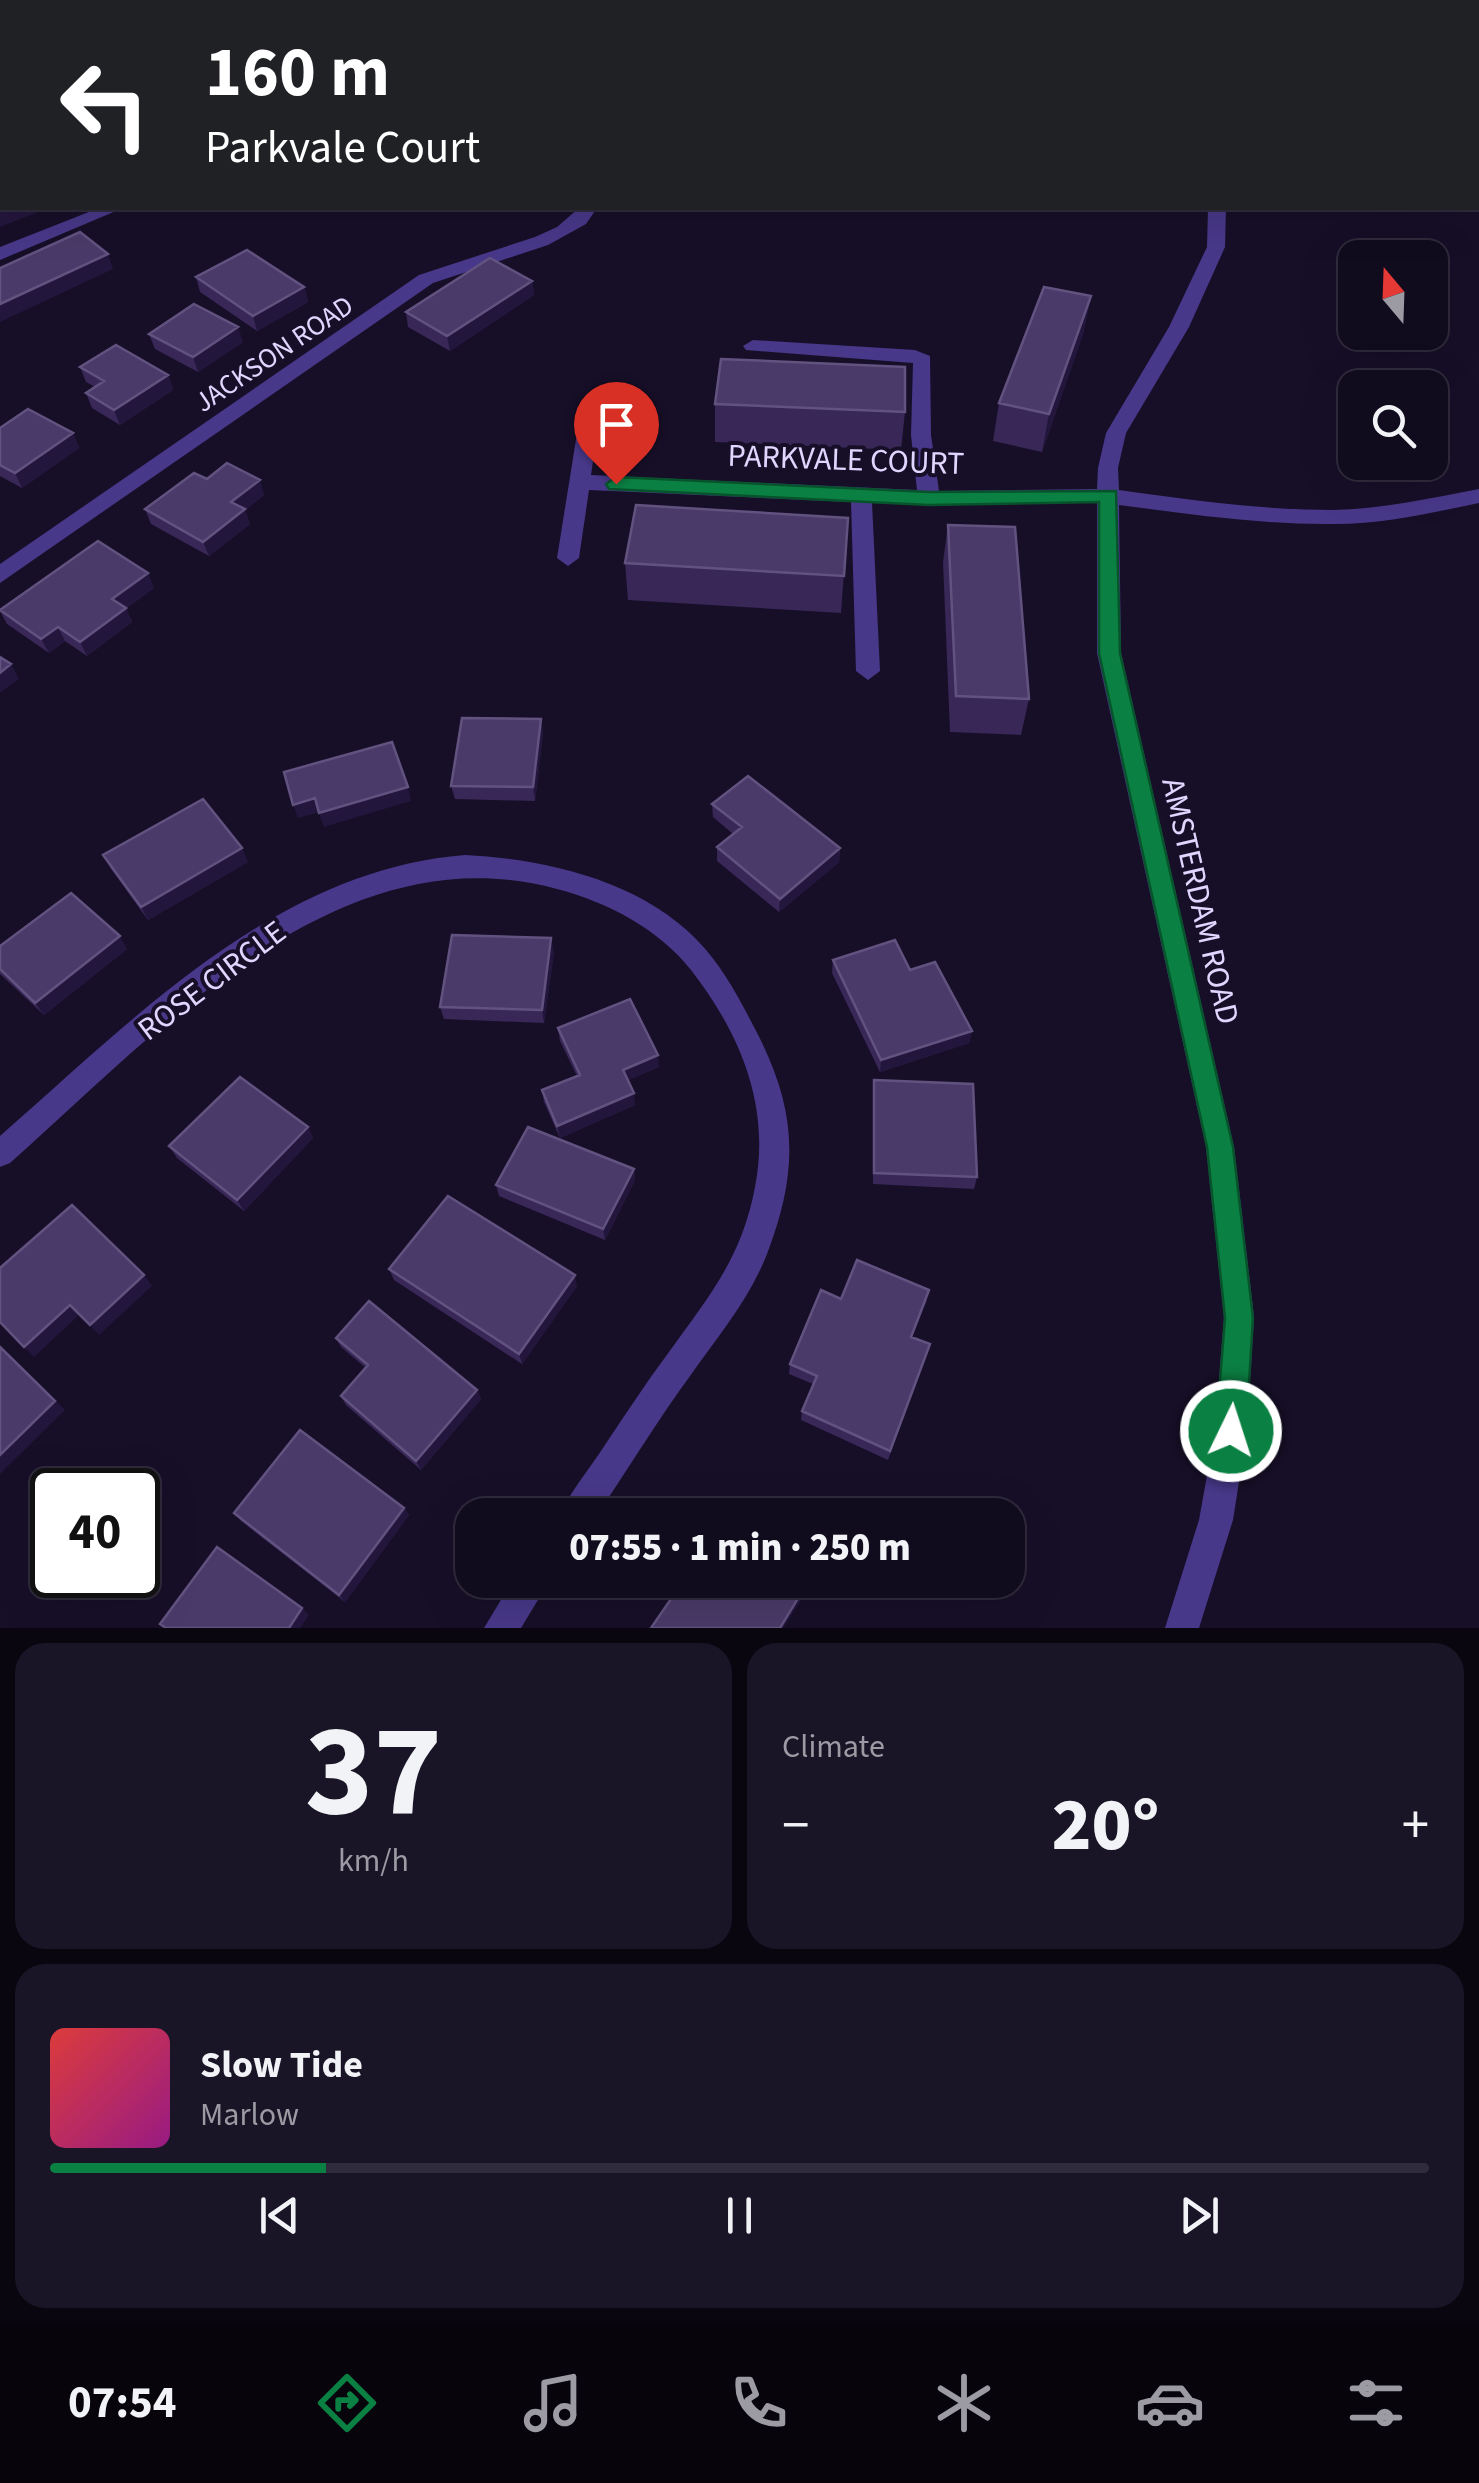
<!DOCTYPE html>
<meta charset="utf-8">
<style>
:root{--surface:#110b1e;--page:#1a1427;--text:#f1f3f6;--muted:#9c9ba4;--line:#302b3c;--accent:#0b8043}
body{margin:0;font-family:"Source Sans 3",sans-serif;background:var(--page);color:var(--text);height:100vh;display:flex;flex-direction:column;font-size:38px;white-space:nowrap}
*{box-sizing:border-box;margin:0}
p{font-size:32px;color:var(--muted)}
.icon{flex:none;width:55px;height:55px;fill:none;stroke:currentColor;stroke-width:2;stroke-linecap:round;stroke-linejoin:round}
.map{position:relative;height:1628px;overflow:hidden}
.side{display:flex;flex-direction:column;gap:15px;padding:15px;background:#090610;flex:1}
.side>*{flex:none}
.hud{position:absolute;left:0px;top:0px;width:1480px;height:210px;box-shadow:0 10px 40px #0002,0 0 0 2px var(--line);background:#202124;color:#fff;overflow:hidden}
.needle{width:65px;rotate:341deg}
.fabs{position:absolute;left:1338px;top:240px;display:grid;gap:20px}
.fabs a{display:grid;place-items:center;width:110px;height:110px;border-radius:20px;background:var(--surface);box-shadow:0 10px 40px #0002,0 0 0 2px var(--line);font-size:50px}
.speed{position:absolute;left:30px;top:1468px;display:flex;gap:20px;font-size:50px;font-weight:700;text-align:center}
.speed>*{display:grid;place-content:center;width:130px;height:130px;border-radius:50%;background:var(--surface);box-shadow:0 10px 40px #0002,0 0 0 2px var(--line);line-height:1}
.speed .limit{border:5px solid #111;border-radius:15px;background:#fff;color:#111}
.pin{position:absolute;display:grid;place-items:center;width:85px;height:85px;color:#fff;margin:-102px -42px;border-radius:50% 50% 50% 0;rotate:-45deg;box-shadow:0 0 10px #0007}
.pin .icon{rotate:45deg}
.me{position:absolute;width:110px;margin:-55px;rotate:4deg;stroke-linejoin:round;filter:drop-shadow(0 0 8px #0008)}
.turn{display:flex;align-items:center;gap:35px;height:210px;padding:0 40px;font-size:45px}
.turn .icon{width:130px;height:130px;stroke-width:2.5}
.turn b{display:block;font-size:70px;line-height:85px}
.big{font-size:75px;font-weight:800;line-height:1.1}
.side .card{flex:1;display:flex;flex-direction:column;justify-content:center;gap:15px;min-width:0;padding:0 35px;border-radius:30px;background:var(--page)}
.side .dial{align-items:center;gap:0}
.dial b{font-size:130px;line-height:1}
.song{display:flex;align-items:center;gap:30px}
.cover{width:120px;height:120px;border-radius:15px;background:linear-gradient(135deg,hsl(0 70% 55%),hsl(310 70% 35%))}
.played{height:10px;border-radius:5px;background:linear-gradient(90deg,var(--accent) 20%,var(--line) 20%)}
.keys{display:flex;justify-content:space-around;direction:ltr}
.heat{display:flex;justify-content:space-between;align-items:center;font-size:55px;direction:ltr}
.side .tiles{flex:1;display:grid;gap:15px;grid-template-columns:1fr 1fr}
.card:last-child{grid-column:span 2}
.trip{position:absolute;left:455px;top:1498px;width:570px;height:100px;border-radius:30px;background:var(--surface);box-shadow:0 10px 40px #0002,0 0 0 2px var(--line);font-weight:800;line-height:100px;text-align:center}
.tab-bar{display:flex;height:160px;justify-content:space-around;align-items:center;background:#07040c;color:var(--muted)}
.tab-bar .icon{width:70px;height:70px}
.tab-bar .on{color:var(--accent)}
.tab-bar b{font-size:45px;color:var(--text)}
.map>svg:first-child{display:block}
</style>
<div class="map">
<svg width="1479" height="1628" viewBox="0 0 1479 1628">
<rect width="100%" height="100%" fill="#170f28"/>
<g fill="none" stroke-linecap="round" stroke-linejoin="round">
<!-- minor -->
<path fill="#483889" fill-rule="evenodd" d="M1075,0H1091L1093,2H1077Z
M99,208H123L0,260V247Z
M579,208H597L586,224L548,245L433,283L0,583V564L419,275L535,237L557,227Z
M1208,208H1226L1225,247L1189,327L1126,433L1118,468L1119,490C1190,500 1261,510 1334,510C1383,509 1431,498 1479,489V503C1431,513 1383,524 1334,524C1262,525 1190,514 1119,505L1121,653L1234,1147L1254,1317L1247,1431L1233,1520L1199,1628H1165L1199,1520L1215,1431L1224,1317L1206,1147L1097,653V503H872L880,671L868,680L856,671L851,502L589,490L579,558L568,566L557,558L579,421L589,414L599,421L591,475L917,490L911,435L913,363L746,350L743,346L753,340L915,350L930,356L931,435L939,491L1097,489L1098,468L1106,433L1169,327L1207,247Z
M465,855C544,859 638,880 696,939C721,964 738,996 754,1027C797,1108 800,1168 767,1254C749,1300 718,1336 690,1376C657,1421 628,1469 597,1515H560C570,1492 587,1472 601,1451C623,1418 645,1384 669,1352C710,1295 742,1257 755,1187C771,1106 740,1033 691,970C659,929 607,902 557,889C338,829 158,1032 10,1163L0,1167V1136C135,1018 276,870 465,855Z
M513,1580H550L521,1628H484Z"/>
</g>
<!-- wall -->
<path fill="#382757" d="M196,277L304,287L308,302L257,331L200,292Z
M532,281L534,295L450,351L408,327L406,312Z
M1091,296L1083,334L1042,452L993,441L999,403Z
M149,334L243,342L198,372L155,349Z
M80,367L168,375L173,390L120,425L92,408L86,393L95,387L86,382Z
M715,404L905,412L901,450L715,442Z
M0,428L73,433L79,448L22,488L0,476Z
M207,479L264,495L245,510L250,524L209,556L151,524L145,509Z
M848,518L841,613L628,600L625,563Z
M948,525L1029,699L1021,735L950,732L943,562Z
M154,588L126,608L132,622L87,656L65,641L49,653L7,624L0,611V609Z
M541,719L543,733L535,801L455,799L451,786Z
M712,804L840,848L839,862L779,912L717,861V847L733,834L713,817Z
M103,855L248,862L148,920L111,869Z
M0,946L127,949L44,1015L0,974Z
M554,951L544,1023L444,1019L440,1007Z
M833,960L910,970L972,1031L969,1043L880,1072L832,973Z
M558,1028L659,1067L628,1080L635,1105L560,1138L544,1102L542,1090L577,1076L560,1041Z
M874,1080L977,1177L974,1189L873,1184V1092Z
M308,1127L313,1138L244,1211L177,1158L169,1146Z
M634,1169L635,1180L605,1240L499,1196L496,1185Z
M389,1269L577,1286L522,1364L394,1280Z
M841,1299L927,1300L912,1337L927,1354L888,1460L801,1420L802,1411L813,1384L789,1374L790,1364Z
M336,1338L477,1390L481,1399L421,1470L346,1405L341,1396L366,1368L341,1347Z
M404,1508L409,1515L345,1602L241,1521L234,1513Z"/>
<!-- shaded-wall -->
<path fill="#23163c" d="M6,208H49L0,227V210Z
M670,208H691L670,212Z
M108,254L113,269L0,322V304Z
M532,281L534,295L450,351L447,336Z
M304,287L308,302L257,331L253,316Z
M1091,296L1083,334L1042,452L1049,414Z
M238,327L243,342L198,372L193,357Z
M168,375L173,390L120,425L114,410Z
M73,433L79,448L22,488L15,473Z
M260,480L264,495L245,510L250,524L209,556L203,542L231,502Z
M148,573L154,588L118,613L112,599Z
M126,608L132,622L87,656L80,642Z
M58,627L65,641L49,653L41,639Z
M11,664L19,679L0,693V673Z
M541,719L543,733L535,801L533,787Z
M408,787L411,801L324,827L319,813Z
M315,798L320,812L298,818L293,805Z
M242,848L248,862L148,920L141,907Z
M840,848L839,862L779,912L780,899Z
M120,936L127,949L44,1015L35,1003Z
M551,938L554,951L544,1023L542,1010Z
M972,1031L969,1043L880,1072L881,1060Z
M658,1055L659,1067L624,1082L623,1070Z
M634,1093L635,1105L560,1138L557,1126Z
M308,1127L313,1138L244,1211L237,1200Z
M634,1169L635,1180L605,1240L603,1229Z
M144,1275L152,1286L99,1335L90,1325Z
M575,1275L577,1286L522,1364L519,1354Z
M70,1305L79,1315L34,1357L24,1347Z
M0,1346L65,1410L0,1474Z
M477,1390L481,1399L421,1470L416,1461Z
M404,1508L409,1515L345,1602L339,1595Z
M800,1595V1602L783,1628H780Z
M302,1608L309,1615L300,1628H289Z"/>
<!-- building -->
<path fill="#4a3a69" stroke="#625280" stroke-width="2.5" d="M2,178V208H6L0,210V179Z
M80,232L108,254L0,304V268Z
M247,250L304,287L253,316L196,277Z
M490,258L532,281L447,336L406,312Z
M1044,287L1091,296L1049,414L999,403Z
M194,304L238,327L193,357L149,334Z
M116,345L168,375L114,410L86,393L104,381L80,367Z
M721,359L905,367V412L715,404Z
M28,409L73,433L15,473L0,465V428Z
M227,463L260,480L231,502L245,509L203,542L145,509L194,473L207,479Z
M636,505L848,518L844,576L625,563Z
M948,525L1015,527L1029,699L956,696Z
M98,541L148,573L112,599L126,608L80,642L58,627L41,639L0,610Z
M0,657L11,664L0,673Z
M462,718L541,719L533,787L451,786Z
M392,742L408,787L319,813L315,798L293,805L284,772Z
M748,776L840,848L780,899L717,847L742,827L712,804Z
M203,799L242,848L141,907L103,855Z
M71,893L120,936L35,1003L0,969V946Z
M452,935L551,938L542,1010L440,1007Z
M895,940L910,970L935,962L972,1031L881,1060L833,960Z
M630,999L658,1055L623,1070L634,1093L557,1126L542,1090L580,1075L558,1028Z
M240,1077L308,1127L237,1200L169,1146Z
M874,1080L973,1084L977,1177L874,1173Z
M528,1127L634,1169L603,1229L496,1185Z
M448,1196L575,1275L519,1354L389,1269Z
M72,1205L144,1275L90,1325L70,1305L24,1347L0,1322V1268Z
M857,1260L929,1290L911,1337L930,1344L890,1451L802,1411L817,1376L790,1364L821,1290L841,1299Z
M369,1301L477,1390L416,1461L341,1396L368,1365L336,1338Z
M0,1347L55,1401L0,1455Z
M300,1430L404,1508L339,1595L234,1513Z
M217,1547L302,1608L289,1628H166L160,1624Z
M684,1580H780L800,1595L780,1628H651Z"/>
<!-- route -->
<path fill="#0b8043" stroke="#07532c" stroke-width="2.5" d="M616,477L929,492L1116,491L1120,653L1233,1147L1253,1318L1246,1431L1241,1441L1231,1445L1221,1441L1216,1431L1225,1318L1207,1147L1099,653V502L929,505L609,489L606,484Z"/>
<g text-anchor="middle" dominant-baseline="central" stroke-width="8" stroke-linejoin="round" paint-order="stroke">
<!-- far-street labels -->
<g font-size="28" fill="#e1d6ff" stroke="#170f28">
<text transform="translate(274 354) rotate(-34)">JACKSON ROAD</text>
</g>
<!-- street labels -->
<g font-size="32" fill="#e1d6ff" stroke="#170f28">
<text transform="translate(846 460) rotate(2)">PARKVALE COURT</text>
<text transform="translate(1200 901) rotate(77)">AMSTERDAM ROAD</text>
<text transform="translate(212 981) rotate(-37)">ROSE CIRCLE</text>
</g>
</g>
</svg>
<div class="fabs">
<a><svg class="needle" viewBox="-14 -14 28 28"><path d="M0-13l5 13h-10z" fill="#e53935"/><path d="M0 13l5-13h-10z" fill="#9c9ba4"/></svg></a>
<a><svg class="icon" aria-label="search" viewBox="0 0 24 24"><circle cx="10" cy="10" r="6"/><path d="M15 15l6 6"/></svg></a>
</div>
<div class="speed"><div class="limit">40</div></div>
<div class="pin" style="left:616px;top:484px;background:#d93025"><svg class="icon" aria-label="arrive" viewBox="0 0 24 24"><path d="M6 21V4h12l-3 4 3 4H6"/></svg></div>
<svg class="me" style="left:1231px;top:1431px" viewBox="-20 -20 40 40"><circle r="17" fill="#0b8043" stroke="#fff" stroke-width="3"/><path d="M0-11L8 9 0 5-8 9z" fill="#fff"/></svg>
<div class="trip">07:55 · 1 min · 250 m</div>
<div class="hud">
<div class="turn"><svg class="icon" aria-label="left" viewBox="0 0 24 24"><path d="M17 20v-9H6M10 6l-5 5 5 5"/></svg><div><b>160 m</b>Parkvale Court</div></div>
</div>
</div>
<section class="side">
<div class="tiles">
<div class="card dial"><b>37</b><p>km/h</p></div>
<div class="card"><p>Climate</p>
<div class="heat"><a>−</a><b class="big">20°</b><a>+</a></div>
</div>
<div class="card">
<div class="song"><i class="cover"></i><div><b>Slow Tide</b><p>Marlow</p></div></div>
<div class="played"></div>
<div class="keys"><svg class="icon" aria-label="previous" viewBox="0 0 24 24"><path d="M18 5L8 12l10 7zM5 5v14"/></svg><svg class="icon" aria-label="pause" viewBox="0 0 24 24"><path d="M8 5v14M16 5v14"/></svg><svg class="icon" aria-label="next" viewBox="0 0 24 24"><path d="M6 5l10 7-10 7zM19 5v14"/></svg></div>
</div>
</div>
</section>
<nav class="tab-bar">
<b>07:54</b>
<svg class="icon on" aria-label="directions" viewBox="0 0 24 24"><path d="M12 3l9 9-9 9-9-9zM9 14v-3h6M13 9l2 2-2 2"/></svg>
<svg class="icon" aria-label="music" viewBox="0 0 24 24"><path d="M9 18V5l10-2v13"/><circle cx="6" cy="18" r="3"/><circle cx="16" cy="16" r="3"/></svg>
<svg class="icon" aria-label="phone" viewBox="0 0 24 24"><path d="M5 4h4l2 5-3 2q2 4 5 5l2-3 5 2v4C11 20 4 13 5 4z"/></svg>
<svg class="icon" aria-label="climate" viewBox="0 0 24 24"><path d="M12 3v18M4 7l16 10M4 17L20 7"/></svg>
<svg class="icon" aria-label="car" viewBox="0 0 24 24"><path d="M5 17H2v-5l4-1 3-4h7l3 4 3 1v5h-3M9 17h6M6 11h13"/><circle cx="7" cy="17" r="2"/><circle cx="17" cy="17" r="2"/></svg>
<svg class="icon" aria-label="filters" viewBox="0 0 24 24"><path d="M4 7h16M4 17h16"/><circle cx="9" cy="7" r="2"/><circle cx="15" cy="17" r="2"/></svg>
</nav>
